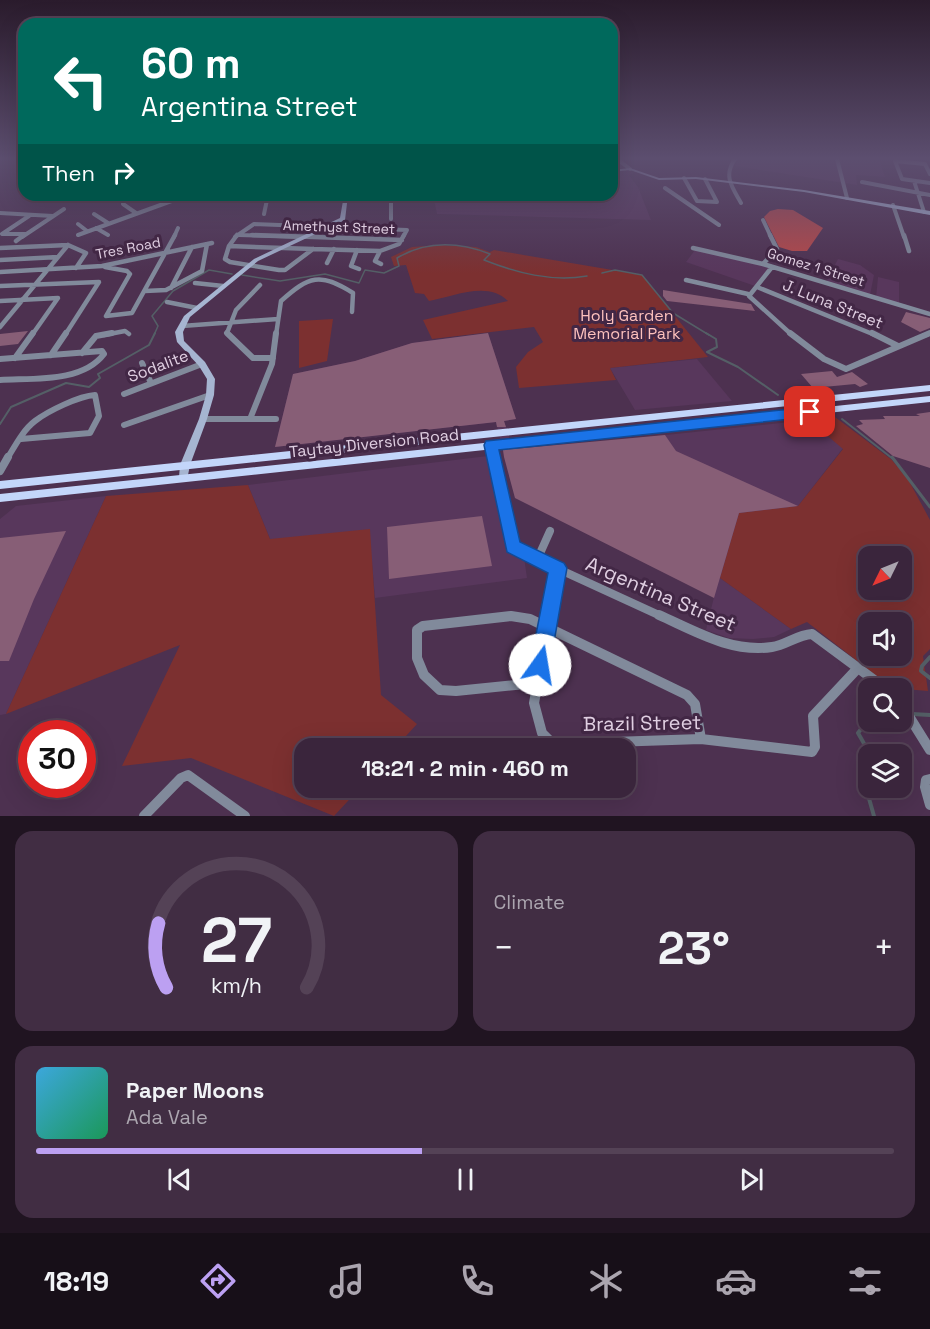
<!DOCTYPE html>
<meta charset="utf-8">
<style>
:root{--surface:#3a253c;--page:#412d43;--text:#f1f3f6;--muted:#aba5af;--line:#544256;--accent:#bca0f2}
body{margin:0;font-family:"Space Grotesk",sans-serif;background:var(--page);color:var(--text);height:100vh;display:flex;flex-direction:column;font-size:22px;white-space:nowrap}
*{box-sizing:border-box;margin:0}
p{font-size:20px;color:var(--muted)}
.icon{flex:none;width:33px;height:33px;fill:none;stroke:currentColor;stroke-width:2;stroke-linecap:round;stroke-linejoin:round}
.map{position:relative;height:816px;overflow:hidden}
.panel{display:flex;flex-direction:column;gap:15px;padding:15px;background:#201421;flex:1}
.panel>*{flex:none}
.guide{position:absolute;left:18px;top:18px;width:600px;height:183px;border-radius:18px;box-shadow:0 6px 24px #0002,0 0 0 2px var(--line);background:#00695c;color:#fff;overflow:hidden}
.needle{width:39px;rotate:227deg}
.buttons{position:absolute;left:858px;top:546px;display:grid;gap:12px}
.buttons a{display:grid;place-items:center;width:54px;height:54px;border-radius:12px;background:var(--surface);box-shadow:0 6px 24px #0002,0 0 0 2px var(--line);font-size:30px}
.speed{position:absolute;left:18px;top:720px;display:flex;gap:12px;font-size:30px;font-weight:700;text-align:center}
.speed>*{display:grid;place-content:center;width:78px;height:78px;border-radius:50%;background:var(--surface);box-shadow:0 6px 24px #0002,0 0 0 2px var(--line);line-height:1}
.speed .limit{border:9px solid #d22;background:#fff;color:#111}
.pin{position:absolute;display:grid;place-items:center;width:51px;height:51px;color:#fff;margin:-26px;border-radius:12px;box-shadow:0 3px 9px #0006}
.me{position:absolute;width:66px;margin:-33px;rotate:13deg;stroke-linejoin:round;filter:drop-shadow(0 0 4px #0008)}
.turn{display:flex;align-items:center;gap:21px;height:126px;padding:0 24px;font-size:27px}
.turn .icon{width:78px;height:78px;stroke-width:2.5}
.turn b{display:block;font-size:42px;line-height:51px}
.then{display:flex;align-items:center;height:57px;padding:0 24px;background:#0003;gap:12px;font-size:22px}
.big{font-size:45px;font-weight:600;line-height:1.1}
.panel .tile{flex:1;display:flex;flex-direction:column;justify-content:center;gap:9px;min-width:0;padding:0 21px;border-radius:18px;background:var(--page)}
.panel .dial{align-items:center;gap:0}
.dial svg{height:156px;overflow:visible;fill:none;stroke:var(--line);stroke-width:7;stroke-linecap:round;text-anchor:middle}
.dial text{fill:var(--text);stroke:none}
.song{display:flex;align-items:center;gap:18px}
.cover{width:72px;height:72px;border-radius:9px;background:linear-gradient(135deg,hsl(200 70% 55%),hsl(150 70% 35%))}
.played{height:6px;border-radius:3px;background:linear-gradient(90deg,var(--accent) 45%,var(--line) 45%)}
.keys{display:flex;justify-content:space-around;direction:ltr}
.heat{display:flex;justify-content:space-between;align-items:center;font-size:33px;direction:ltr}
.panel .tiles{flex:1;display:grid;gap:15px;grid-template-columns:1fr 1fr}
.tile:last-child{grid-column:span 2}
.trip{position:absolute;left:294px;top:738px;width:342px;height:60px;border-radius:18px;background:var(--surface);box-shadow:0 6px 24px #0002,0 0 0 2px var(--line);font-weight:600;line-height:60px;text-align:center}
.dock{display:flex;height:96px;justify-content:space-around;align-items:center;background:#170f18;color:var(--muted)}
.dock .icon{width:42px;height:42px}
.dock .selected{color:var(--accent)}
.dock b{font-size:27px;color:var(--text)}
.map>svg:first-child{display:block}
</style>
<div class="map">
<svg width="930" height="816" viewBox="0 0 930 816">
<rect width="100%" height="100%" fill="#4d3150"/>
<!-- built -->
<path fill="#58375c" d="M738,159H879L885,177L856,175L857,185L735,166Z
M630,170L634,173L629,175L638,187L651,220L437,214L433,195H612V171Z
M695,250L770,267L755,286L686,262Z
M838,259L860,265L874,275L870,295L826,282Z
M878,277L899,282V304L876,298Z
M488,333L516,419L504,421L513,451L809,420L843,448L798,506L720,578L791,629L774,637L753,639L729,638L706,630L714,597L515,498L496,422L275,447L293,374L355,361L412,343Z
M697,359L732,401L635,410L610,368Z
M488,456L509,551L524,557L527,578L375,598L372,563L284,573L248,485Z
M106,496L6,714L0,715V519L16,506Z"/>
<!-- green -->
<path fill="#7c3030" fill-rule="evenodd" d="M440,245L476,247L490,252L494,250L642,275L708,357L610,368L616,380L519,388L516,367L528,352L543,342L534,327L432,339L423,320L508,301C488,280 452,297 429,301L424,294L415,293L406,265L394,266L391,257L412,247Z
M333,319L327,361L299,368V321Z
M835,417L892,460L909,481L930,520V649L923,656L928,691L892,688L807,622L791,629L720,578L739,513L798,506L843,449L809,420ZM868,556H902V590H868ZM868,622H902V656H868Z
M248,485L270,539L370,529L381,695L417,724L395,748H304V788H360L334,816L191,758L122,766L180,645L6,714L106,496Z"/>
<!-- forest -->
<path fill="#b74848" d="M778,209L793,210L823,228L807,251H792L779,247L764,217L770,211Z"/>
<g fill="none" stroke-linecap="round" stroke-linejoin="round">
<!-- stream-far3 -->
<path stroke="#545f66" stroke-width="1.5" d="M602,273L615,270L642,275L673,313L709,335
M242,275L280,281L325,274L359,283L365,270L384,273L399,266L397,258C426,241 459,242 490,254L484,260C517,273 551,282 587,276
M154,335L158,326L152,316L173,291L209,270L232,274"/>
<!-- stream-far2 -->
<path stroke="#545f66" stroke-width="2" d="M706,333L716,339L717,347L707,352L738,367L778,395
M842,419L893,459
M0,424L11,407L66,383L89,387L100,378L98,374L149,345L155,333"/>
<!-- stream-far1 -->
<path stroke="#545f66" stroke-width="3" d="M892,457L930,507"/>
<!-- stream -->
<path stroke="#545f66" stroke-width="4" d="M930,657L922,666L921,671L930,678
M912,714L930,715
M870,754L858,733L865,724L874,722
M868,759L866,788L874,816"/>
</g>
<!-- building -->
<path fill="#875e76" d="M663,290L751,304L755,311L667,301L663,296Z
M906,312L930,318V328L920,332L901,322Z
M28,331L18,344L0,346V334Z
M488,333L516,419L504,421L506,427H497L496,422L275,447L293,374L355,361L412,343Z
M832,371L837,377L852,372L868,384L860,387L855,384L813,388L801,374Z
M930,412V468L893,456L856,426L863,424L859,420L885,419L883,416H920L916,414Z
M665,435L676,451L798,506L739,513L714,598L515,498L504,457L503,450Z
M482,516L492,566L389,579L387,527Z
M66,531L34,599L9,661H0V538Z"/>
<g fill="none" stroke-linecap="round" stroke-linejoin="round">
<!-- street-far4 -->
<path stroke="#818a9b" stroke-width="4" d="M617,159L630,169
M735,159C723,176 732,187 741,203
M837,159L847,198
M930,174L925,164L895,161L902,179L930,183
M684,178L697,201
M914,181L924,212
M862,182L930,195
M665,188L719,225
M391,195V219
M697,201L717,202L705,179
M123,204L136,213
M893,205L904,237
M0,213L53,216
M94,214L108,223
M264,214L268,195
M763,220L771,237
M78,224L87,231
M96,228L108,235
M2,234L29,216
M3,234H26
M78,235L188,195
M239,235L301,237
M22,237L64,209
M174,237L178,228
M235,237L254,224L407,230L403,237"/>
<!-- street-far3 -->
<path stroke="#818a9b" stroke-width="4.5" d="M252,235L402,240
M904,235L909,251
M16,241L24,235
M229,246L313,249
M229,246L225,259L230,262L279,270H285L313,249
M229,246L237,235
M0,248L68,245L86,253L76,268
M693,248L763,264L930,314
M313,249L380,251L399,244L404,235
M357,250L351,266L359,269
M380,251L375,261L381,264
M0,260L58,257
M327,263L334,249
M763,264L777,249L770,235
M105,267L127,271L130,274L106,316L132,313L175,235
M772,267L749,296L792,335
M0,272L102,266L212,243
M686,280L748,294
M195,283L223,286
M0,286L99,282L65,335
M757,287L875,335
M171,288L192,247
M145,291L166,290L202,271L207,244
M0,301L58,298L32,335
M167,302L197,308
M182,326L278,319
M0,327L68,245
M104,335L125,331L129,334
M229,335L227,333L236,310L260,285
M276,335L281,301C309,276 320,272 353,293L352,312
M926,335L930,333"/>
<!-- street-far2 -->
<path stroke="#818a9b" stroke-width="6" d="M227,333L253,358H273
M790,333L824,359L846,369L930,333
M872,333L898,346
M82,353L96,336L112,333
M51,355L66,333
M15,358L33,333
M0,359L102,351L104,354C82,383 33,378 0,380
M142,363L151,383
M124,394L202,364
M203,419H276
M250,419L272,364L276,333
M124,425L210,395
M491,445L494,459
M7,459C15,446 23,430 35,421C48,411 79,396 95,395L99,416L90,433L21,439"/>
<!-- street-far1 -->
<path stroke="#818a9b" stroke-width="8" d="M494,457L511,542L517,550L663,617
M0,471L8,457
M537,560L550,531
M506,617H515
M549,617L558,569"/>
<!-- street -->
<path stroke="#818a9b" stroke-width="10" d="M550,615L534,703L542,733L553,744L701,739L812,752L815,747L813,716L858,668
M659,615C695,631 731,653 772,647C786,645 797,635 812,634L885,688
M536,683L456,691L440,690L424,675L417,658V630L423,626L511,616L530,619L687,695L695,704L701,739
M902,705L930,750
M930,779L926,780L925,787L930,805
M144,816L181,778L188,775L245,816"/>
<!-- secondary -->
<path fill="#a6b5d1" fill-rule="evenodd" d="M630,168L659,178L696,177L804,190L930,211V215L804,192L696,179L659,180L630,170L612,172V170Z
M344,195H348L345,220L258,261L190,317L183,332L184,341L205,362L215,379L214,395L207,419L190,465L187,480L184,481L181,480L179,477L180,465L199,419L206,395L207,379L199,366L177,342L175,332L184,316L254,259L340,218Z"/>
<!-- primary -->
<path fill="#c3d6fa" fill-rule="evenodd" d="M930,385V391L0,489V481Z
M930,396V402L0,502V494Z"/>
</g>
<!-- sky -->
<linearGradient id="sky" x2="0" y2="1"><stop stop-color="#2a1b2c"/><stop offset="0.58" stop-color="#5c4e6f"/><stop offset="1" stop-color="#5c4e6f" stop-opacity="0"/></linearGradient>
<rect width="930" height="273" fill="url(#sky)"/>
<!-- route -->
<path fill="#1a73e8" stroke="#114b97" stroke-width="1.5" d="M810,407L817,412L810,417L499,450L520,542L564,563L567,568L550,665L547,672L540,675L533,672L530,665L548,573L507,552L484,445L486,441Z"/>
<g text-anchor="middle" dominant-baseline="central" stroke-width="6" stroke-linejoin="round" paint-order="stroke">
<!-- far-street labels -->
<g font-size="14" fill="#e0cfe2" stroke="#422745">
<text transform="translate(339 227) rotate(2)">Amethyst Street</text>
<text transform="translate(128 248) rotate(-11)">Tres Road</text>
<text transform="translate(816 267) rotate(17)">Gomez 1 Street</text>
</g>
<!-- street labels -->
<g font-size="16" fill="#e0cfe2" stroke="#422745">
<text transform="translate(833 304) rotate(22)">J. Luna Street</text>
<text transform="translate(158 366) rotate(-21)">Sodalite</text>
<text transform="translate(374 443) rotate(-6)">Taytay Diversion Road</text>
</g>
<!-- park labels -->
<g font-size="16" fill="#fdc1bd" stroke="#422745">
<text x="627" y="315">Holy Garden<tspan x="627" dy="18">Memorial Park</tspan></text>
</g>
<!-- near-street labels -->
<g font-size="20" fill="#e0cfe2" stroke="#422745">
<text transform="translate(661 594) rotate(23)">Argentina Street</text>
<text transform="translate(642 723) rotate(-1)">Brazil Street</text>
</g>
</g>
</svg>
<div class="buttons">
<a><svg class="needle" viewBox="-14 -14 28 28"><path d="M0-13l5 13h-10z" fill="#e53935"/><path d="M0 13l5-13h-10z" fill="#aba5af"/></svg></a>
<a><svg class="icon" aria-label="sound" viewBox="0 0 24 24"><path d="M4 9h4l5-4v14l-5-4H4zM17 9q2 3 0 6"/></svg></a>
<a><svg class="icon" aria-label="search" viewBox="0 0 24 24"><circle cx="10" cy="10" r="6"/><path d="M15 15l6 6"/></svg></a>
<a><svg class="icon" aria-label="layers" viewBox="0 0 24 24"><path d="M12 4l9 5-9 5-9-5zM3 14l9 5 9-5"/></svg></a>
</div>
<div class="speed"><div class="limit">30</div></div>
<div class="pin" style="left:810px;top:412px;background:#d93025"><svg class="icon" aria-label="arrive" viewBox="0 0 24 24"><path d="M6 21V4h12l-3 4 3 4H6"/></svg></div>
<svg class="me" style="left:540px;top:665px" viewBox="-20 -20 40 40"><circle r="19" fill="#fff"/><path d="M0-13L10 11 0 6-10 11z" fill="#1a73e8"/></svg>
<div class="trip">18:21 · 2 min · 460 m</div>
<div class="guide">
<div class="turn"><svg class="icon" aria-label="left" viewBox="0 0 24 24"><path d="M17 20v-9H6M10 6l-5 5 5 5"/></svg><div><b>60 m</b>Argentina Street</div></div>
<div class="then">Then<svg class="icon" aria-label="right" viewBox="0 0 24 24"><path d="M7 20v-9h11M14 6l5 5-5 5"/></svg></div>
</div>
</div>
<section class="panel">
<div class="tiles">
<div class="tile dial"><svg viewBox="0 0 100 80">
<path d="M14 69A42 42 0 1 1 86 69"/>
<path d="M14 69A42 42 0 0 1 10 36" stroke="#bca0f2"/>
<text x="50" y="56" font-size="32" font-weight="700">27</text>
<text x="50" y="72" font-size="11">km/h</text>
</svg></div>
<div class="tile"><p>Climate</p>
<div class="heat"><a>−</a><b class="big">23°</b><a>+</a></div>
</div>
<div class="tile">
<div class="song"><i class="cover"></i><div><b>Paper Moons</b><p>Ada Vale</p></div></div>
<div class="played"></div>
<div class="keys"><svg class="icon" aria-label="previous" viewBox="0 0 24 24"><path d="M18 5L8 12l10 7zM5 5v14"/></svg><svg class="icon" aria-label="pause" viewBox="0 0 24 24"><path d="M8 5v14M16 5v14"/></svg><svg class="icon" aria-label="next" viewBox="0 0 24 24"><path d="M6 5l10 7-10 7zM19 5v14"/></svg></div>
</div>
</div>
</section>
<nav class="dock">
<b>18:19</b>
<svg class="icon selected" aria-label="directions" viewBox="0 0 24 24"><path d="M12 3l9 9-9 9-9-9zM9 14v-3h6M13 9l2 2-2 2"/></svg>
<svg class="icon" aria-label="music" viewBox="0 0 24 24"><path d="M9 18V5l10-2v13"/><circle cx="6" cy="18" r="3"/><circle cx="16" cy="16" r="3"/></svg>
<svg class="icon" aria-label="phone" viewBox="0 0 24 24"><path d="M5 4h4l2 5-3 2q2 4 5 5l2-3 5 2v4C11 20 4 13 5 4z"/></svg>
<svg class="icon" aria-label="climate" viewBox="0 0 24 24"><path d="M12 3v18M4 7l16 10M4 17L20 7"/></svg>
<svg class="icon" aria-label="car" viewBox="0 0 24 24"><path d="M5 17H2v-5l4-1 3-4h7l3 4 3 1v5h-3M9 17h6M6 11h13"/><circle cx="7" cy="17" r="2"/><circle cx="17" cy="17" r="2"/></svg>
<svg class="icon" aria-label="filters" viewBox="0 0 24 24"><path d="M4 7h16M4 17h16"/><circle cx="9" cy="7" r="2"/><circle cx="15" cy="17" r="2"/></svg>
</nav>
